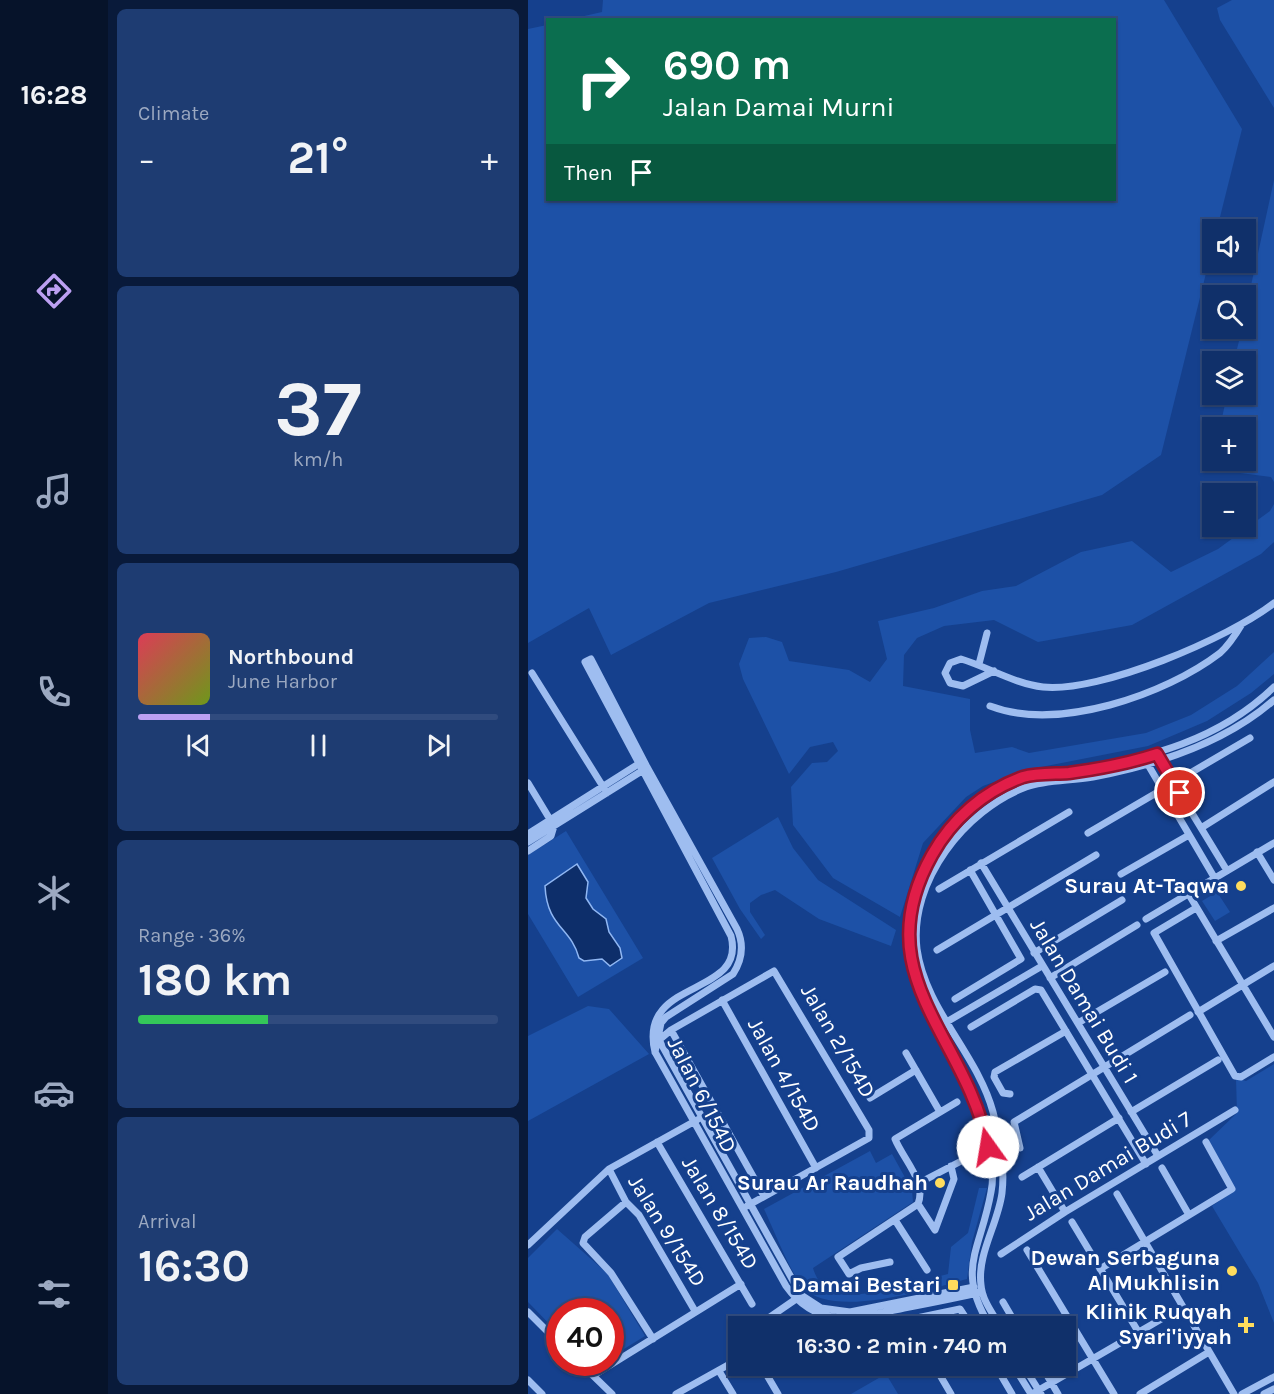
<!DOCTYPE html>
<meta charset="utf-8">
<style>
:root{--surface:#10306a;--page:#1e3c72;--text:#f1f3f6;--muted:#9ca9c1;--line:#304b7e;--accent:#bca0f2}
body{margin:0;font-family:Karla,sans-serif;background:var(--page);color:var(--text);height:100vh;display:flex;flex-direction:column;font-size:22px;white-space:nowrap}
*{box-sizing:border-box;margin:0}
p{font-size:20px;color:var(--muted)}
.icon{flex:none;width:33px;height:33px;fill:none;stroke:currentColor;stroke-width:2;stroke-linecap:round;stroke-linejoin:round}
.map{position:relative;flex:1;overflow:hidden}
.drawer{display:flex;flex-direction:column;gap:9px;padding:9px;background:#091a3a;width:420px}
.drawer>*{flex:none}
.banner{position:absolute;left:18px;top:18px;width:570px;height:183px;border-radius:0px;box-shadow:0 2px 4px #0004,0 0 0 2px var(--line);background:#0b6e4f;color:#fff;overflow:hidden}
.fabs{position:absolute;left:674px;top:219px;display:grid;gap:12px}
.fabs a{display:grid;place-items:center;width:54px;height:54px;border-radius:0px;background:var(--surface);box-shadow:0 2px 4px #0004,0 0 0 2px var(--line);font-size:30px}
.speed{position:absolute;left:18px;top:1298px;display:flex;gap:12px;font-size:30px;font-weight:700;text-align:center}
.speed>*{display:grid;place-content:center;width:78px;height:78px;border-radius:50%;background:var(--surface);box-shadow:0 2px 4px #0004,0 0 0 2px var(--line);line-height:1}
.speed .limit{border:9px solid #d22;background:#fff;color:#111}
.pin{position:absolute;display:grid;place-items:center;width:51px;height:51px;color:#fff;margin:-26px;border:3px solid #fff;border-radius:50%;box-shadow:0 2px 6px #0007}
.me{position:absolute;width:66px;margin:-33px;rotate:347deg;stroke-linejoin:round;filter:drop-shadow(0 0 4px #0008)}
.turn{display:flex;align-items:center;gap:21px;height:126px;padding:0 18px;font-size:27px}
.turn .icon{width:78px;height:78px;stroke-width:2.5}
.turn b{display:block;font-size:42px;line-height:51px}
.then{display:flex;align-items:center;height:57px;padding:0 18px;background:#0003;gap:12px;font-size:22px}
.big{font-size:45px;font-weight:700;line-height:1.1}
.drawer .card{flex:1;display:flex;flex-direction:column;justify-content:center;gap:9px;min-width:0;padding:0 21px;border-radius:9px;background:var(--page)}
.drawer .dial{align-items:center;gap:0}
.dial b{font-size:78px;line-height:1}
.song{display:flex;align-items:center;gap:18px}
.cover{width:72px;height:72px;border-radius:9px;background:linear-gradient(135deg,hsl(350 70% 55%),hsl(80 70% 35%))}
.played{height:6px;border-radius:3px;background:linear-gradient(90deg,var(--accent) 20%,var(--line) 20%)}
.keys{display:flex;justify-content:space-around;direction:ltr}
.heat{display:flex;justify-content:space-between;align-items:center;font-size:33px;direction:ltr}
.charge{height:9px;border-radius:4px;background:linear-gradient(90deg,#34c759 36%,var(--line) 0)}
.trip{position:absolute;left:200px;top:1316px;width:348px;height:60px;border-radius:0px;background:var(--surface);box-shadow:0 2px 4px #0004,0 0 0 2px var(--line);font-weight:700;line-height:60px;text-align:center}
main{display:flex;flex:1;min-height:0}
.tabs{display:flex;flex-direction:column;width:108px;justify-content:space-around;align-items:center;background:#06132a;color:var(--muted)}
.tabs .icon{width:42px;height:42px}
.tabs .active{color:var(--accent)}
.tabs b{font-size:27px;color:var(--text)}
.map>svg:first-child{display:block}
</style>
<main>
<nav class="tabs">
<b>16:28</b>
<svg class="icon active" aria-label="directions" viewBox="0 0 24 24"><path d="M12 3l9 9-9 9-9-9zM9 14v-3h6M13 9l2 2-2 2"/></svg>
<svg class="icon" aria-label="music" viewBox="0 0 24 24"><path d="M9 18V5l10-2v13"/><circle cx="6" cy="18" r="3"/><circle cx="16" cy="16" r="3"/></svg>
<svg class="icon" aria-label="phone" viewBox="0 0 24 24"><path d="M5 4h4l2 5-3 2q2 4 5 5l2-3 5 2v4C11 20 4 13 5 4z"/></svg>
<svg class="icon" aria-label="climate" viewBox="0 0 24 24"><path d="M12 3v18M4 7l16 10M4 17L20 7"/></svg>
<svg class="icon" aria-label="car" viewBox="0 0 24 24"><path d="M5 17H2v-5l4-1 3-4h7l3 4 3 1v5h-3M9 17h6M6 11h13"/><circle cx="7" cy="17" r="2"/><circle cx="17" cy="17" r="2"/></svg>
<svg class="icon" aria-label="filters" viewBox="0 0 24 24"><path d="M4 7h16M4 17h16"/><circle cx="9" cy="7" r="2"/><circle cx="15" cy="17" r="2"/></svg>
</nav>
<section class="drawer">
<div class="card"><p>Climate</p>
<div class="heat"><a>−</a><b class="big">21°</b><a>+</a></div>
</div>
<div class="card dial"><b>37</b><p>km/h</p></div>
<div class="card">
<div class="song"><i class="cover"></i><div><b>Northbound</b><p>June Harbor</p></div></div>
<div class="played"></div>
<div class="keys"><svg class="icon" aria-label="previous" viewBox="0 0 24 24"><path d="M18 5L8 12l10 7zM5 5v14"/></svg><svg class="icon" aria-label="pause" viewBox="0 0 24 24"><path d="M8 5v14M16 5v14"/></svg><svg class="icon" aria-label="next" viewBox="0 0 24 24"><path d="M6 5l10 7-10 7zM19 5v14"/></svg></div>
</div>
<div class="card"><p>Range · 36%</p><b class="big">180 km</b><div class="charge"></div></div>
<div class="card"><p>Arrival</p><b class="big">16:30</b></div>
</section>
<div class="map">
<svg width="746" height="1394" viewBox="0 0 746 1394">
<rect width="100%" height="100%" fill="#15408d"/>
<!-- green -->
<path fill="#1d51a7" d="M75,0H636L714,129L689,229L684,230V249L633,455L574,495L308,572L181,603L83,655L61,608L0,643V29L19,25L20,200H586V20L43,19L74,12Z
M704,0H746V108L692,20L689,8Z
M746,180V482L743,477L689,470L684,465L685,461L717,460V428L692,427L699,395L717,394V362L706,361L714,329L717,328V313Z
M746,504V542L733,554L604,625L510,642L466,620L416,626L389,638L376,655L375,686L442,699V730L447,753L484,747L501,753L618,733L663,715L709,686L746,652V674L723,693L679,721L620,746L498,770L455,786L438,797L395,843L372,917L305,878L265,825L263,787L284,763L299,762L310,751L305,742L282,747L261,774L215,679L211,664L221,638L238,637L254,642L261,661L321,670L342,682L359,659L350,621L406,608L454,591L488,586L553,552L604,541L643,572L690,549L742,511Z
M250,817L265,848L290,880L368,930L363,946L291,919L247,890L233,895L222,903V912L237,935L233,939L212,909L184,858Z
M38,831L115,958L50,997L0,914V855Z
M689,892L702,912L687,921L674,901Z
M60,1006L81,1009L121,1054L0,1121V1036Z
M746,1064V1323L730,1283L684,1206L707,1190L681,1140L709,1113L708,1078L718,1081Z
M342,1151L348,1163L364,1154L384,1190L385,1202L285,1268C288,1279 297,1292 309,1294C345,1298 385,1282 420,1274L423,1247L440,1233L451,1188H459L444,1242L439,1279C402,1289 303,1320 275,1287C263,1274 245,1228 236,1209Z
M29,1229L79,1273L117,1336L83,1357L82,1311H32L31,1334L0,1302V1258Z
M358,1374L370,1394H323L356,1375Z"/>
<!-- water -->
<path fill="#0d2e6a" stroke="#90b7f3" stroke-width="1.5" d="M49,864L60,882L58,898L65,909L78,919L81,932L92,948L94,958L82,966L74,959L56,961L51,958C43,927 19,928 17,886Z"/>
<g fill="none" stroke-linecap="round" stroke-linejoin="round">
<!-- minor -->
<path stroke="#9ebdf0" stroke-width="7" d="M451,664L459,633
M466,671L435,686L422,683L417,673L422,663L433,659C460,667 487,684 515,687C572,693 701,638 746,603
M4,673L79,793
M462,706C530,732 637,695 692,653C701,645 708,634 714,624
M631,759L698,869
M619,763L686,877
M0,783L26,826L23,836L0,851
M673,828L746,782
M560,833L722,738
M0,834L112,763
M0,842L117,769
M729,852L746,880
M453,863L630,1156
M593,874L661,835
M411,889L541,812
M660,893L746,1037
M668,908L626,933L707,1076L713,1077L746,1057
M618,919L746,843
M688,941L746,908
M409,950L568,855
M506,953L594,900
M522,978L609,925
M427,999L493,959L442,870
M194,1000L288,1168
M670,1012L746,966
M550,1023L637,972
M410,1027L514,966
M443,1027L507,989L513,990L618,1164
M143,1030L236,1196
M131,1040L273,1295L293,1308L322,1312L446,1287
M131,1040L143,1030L246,971L341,1130V1138L219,1206
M127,1052L133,1023L138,1017L205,974C214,960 216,944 209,929L119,767L63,659L57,662L203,936C219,998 109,977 127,1052L258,1286C290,1331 330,1318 376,1308C402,1303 428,1298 454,1292
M378,1053L412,1112
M482,1094L475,1093L466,1077L467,1072L538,1031
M342,1098L388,1070
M603,1112L690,1060
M129,1142L224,1304
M492,1148L486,1122L662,1015
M437,1158L446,1162L457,1160
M510,1167L537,1212
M634,1168L661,1215
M81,1169L98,1202L111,1215L167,1311
M494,1177L591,1118
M391,1183L441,1157L463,1162L474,1160
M589,1194L706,1394
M98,1202L57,1237L55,1243L83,1273L125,1339
M390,1204L407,1230L426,1179L423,1166
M367,1220L399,1270
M544,1222L611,1333
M0,1245L81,1169L169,1120
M499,1250L586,1394
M473,1254L537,1212L707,1110
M362,1262L333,1268L321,1274L310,1257L390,1204C399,1182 375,1159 367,1139L429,1102
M572,1269L704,1189L678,1142
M475,1302L489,1326
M0,1312L32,1344
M229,1326L271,1297
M382,1326L384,1319L432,1309L443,1326
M462,1326C427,1269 453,1250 463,1192C468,1168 460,1139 453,1116C436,1061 395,1016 382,960C365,884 426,802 495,778C511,772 531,774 549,771C622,757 690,741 746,687
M472,1326C465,1314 454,1300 453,1285C449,1254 470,1224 474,1193C477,1167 472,1138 465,1112C450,1055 397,1009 389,949C381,881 437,810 498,787C518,780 543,781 565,777C629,765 696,744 746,700
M51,1362L84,1394
M233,1365L250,1394
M406,1365L423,1394
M467,1365L484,1394
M485,1365L503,1394
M495,1365L513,1394
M513,1365L530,1394
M191,1371L205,1394
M66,1375L213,1284
M0,1380L14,1394
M148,1394L200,1365L210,1355
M504,1394L654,1307
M612,1394L681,1352
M714,1394L746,1377
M736,1394L746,1389"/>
</g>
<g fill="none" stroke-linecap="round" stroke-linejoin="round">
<defs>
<path id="route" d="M460,1147C439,1036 336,976 404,855C424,819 456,791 495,777C509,773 526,774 541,773C570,769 602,763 629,754L652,793"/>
</defs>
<!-- route casing -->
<use href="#route" stroke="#92132f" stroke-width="15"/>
<!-- route -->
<use href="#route" stroke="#e11d48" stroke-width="10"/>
</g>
<!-- markers -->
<g fill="#ffdc5d" stroke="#15408d" stroke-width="2">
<circle cx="713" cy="886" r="6"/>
<circle cx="412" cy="1183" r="6"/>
<circle cx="704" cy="1271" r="6"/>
<rect x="419" y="1279" width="12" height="12" rx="3"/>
<path d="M715 1316h6v6h6v6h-6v6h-6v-6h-6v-6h6z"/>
</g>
<g text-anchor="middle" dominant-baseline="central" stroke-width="6" stroke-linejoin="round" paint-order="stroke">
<!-- poi labels -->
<g font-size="22" font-weight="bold" fill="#fff" stroke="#15408d" text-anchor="end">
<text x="701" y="886">Surau At-Taqwa</text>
<text x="400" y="1183">Surau Ar Raudhah</text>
<text x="692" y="1258">Dewan Serbaguna<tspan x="692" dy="25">Al Mukhlisin</tspan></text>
<text x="413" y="1285">Damai Bestari</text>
<text x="704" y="1312">Klinik Ruqyah<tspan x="704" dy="25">Syari'iyyah</tspan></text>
</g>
<!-- street labels -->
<g font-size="22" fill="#fff" stroke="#15408d">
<text transform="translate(556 1001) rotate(59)">Jalan Damai Budi 1</text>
<text transform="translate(310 1041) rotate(60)">Jalan 2/154D</text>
<text transform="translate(256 1075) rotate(61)">Jalan 4/154D</text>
<text transform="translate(174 1095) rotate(63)">Jalan 6/154D</text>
<text transform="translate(580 1166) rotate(-31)">Jalan Damai Budi 7</text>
<text transform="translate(192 1213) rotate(59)">Jalan 8/154D</text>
<text transform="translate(139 1231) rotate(58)">Jalan 9/154D</text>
</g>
</g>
</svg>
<div class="fabs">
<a><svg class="icon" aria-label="sound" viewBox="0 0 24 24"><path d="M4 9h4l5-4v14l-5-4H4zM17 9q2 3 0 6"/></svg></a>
<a><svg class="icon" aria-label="search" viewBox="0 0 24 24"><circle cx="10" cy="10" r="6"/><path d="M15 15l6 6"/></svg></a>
<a><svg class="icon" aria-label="layers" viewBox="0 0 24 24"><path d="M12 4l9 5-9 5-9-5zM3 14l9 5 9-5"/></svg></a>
<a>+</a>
<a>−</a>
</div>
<div class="speed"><div class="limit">40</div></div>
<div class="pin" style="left:652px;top:793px;background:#d93025"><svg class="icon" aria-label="arrive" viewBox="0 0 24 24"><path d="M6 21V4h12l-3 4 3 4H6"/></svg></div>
<svg class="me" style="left:460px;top:1147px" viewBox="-20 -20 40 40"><circle r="19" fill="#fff"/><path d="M0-13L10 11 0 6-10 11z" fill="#e11d48"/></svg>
<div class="trip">16:30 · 2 min · 740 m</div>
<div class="banner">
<div class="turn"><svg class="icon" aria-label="right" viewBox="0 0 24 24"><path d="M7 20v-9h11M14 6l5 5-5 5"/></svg><div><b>690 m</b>Jalan Damai Murni</div></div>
<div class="then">Then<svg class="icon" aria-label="arrive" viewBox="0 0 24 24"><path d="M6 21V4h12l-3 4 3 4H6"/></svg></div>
</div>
</div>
</main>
